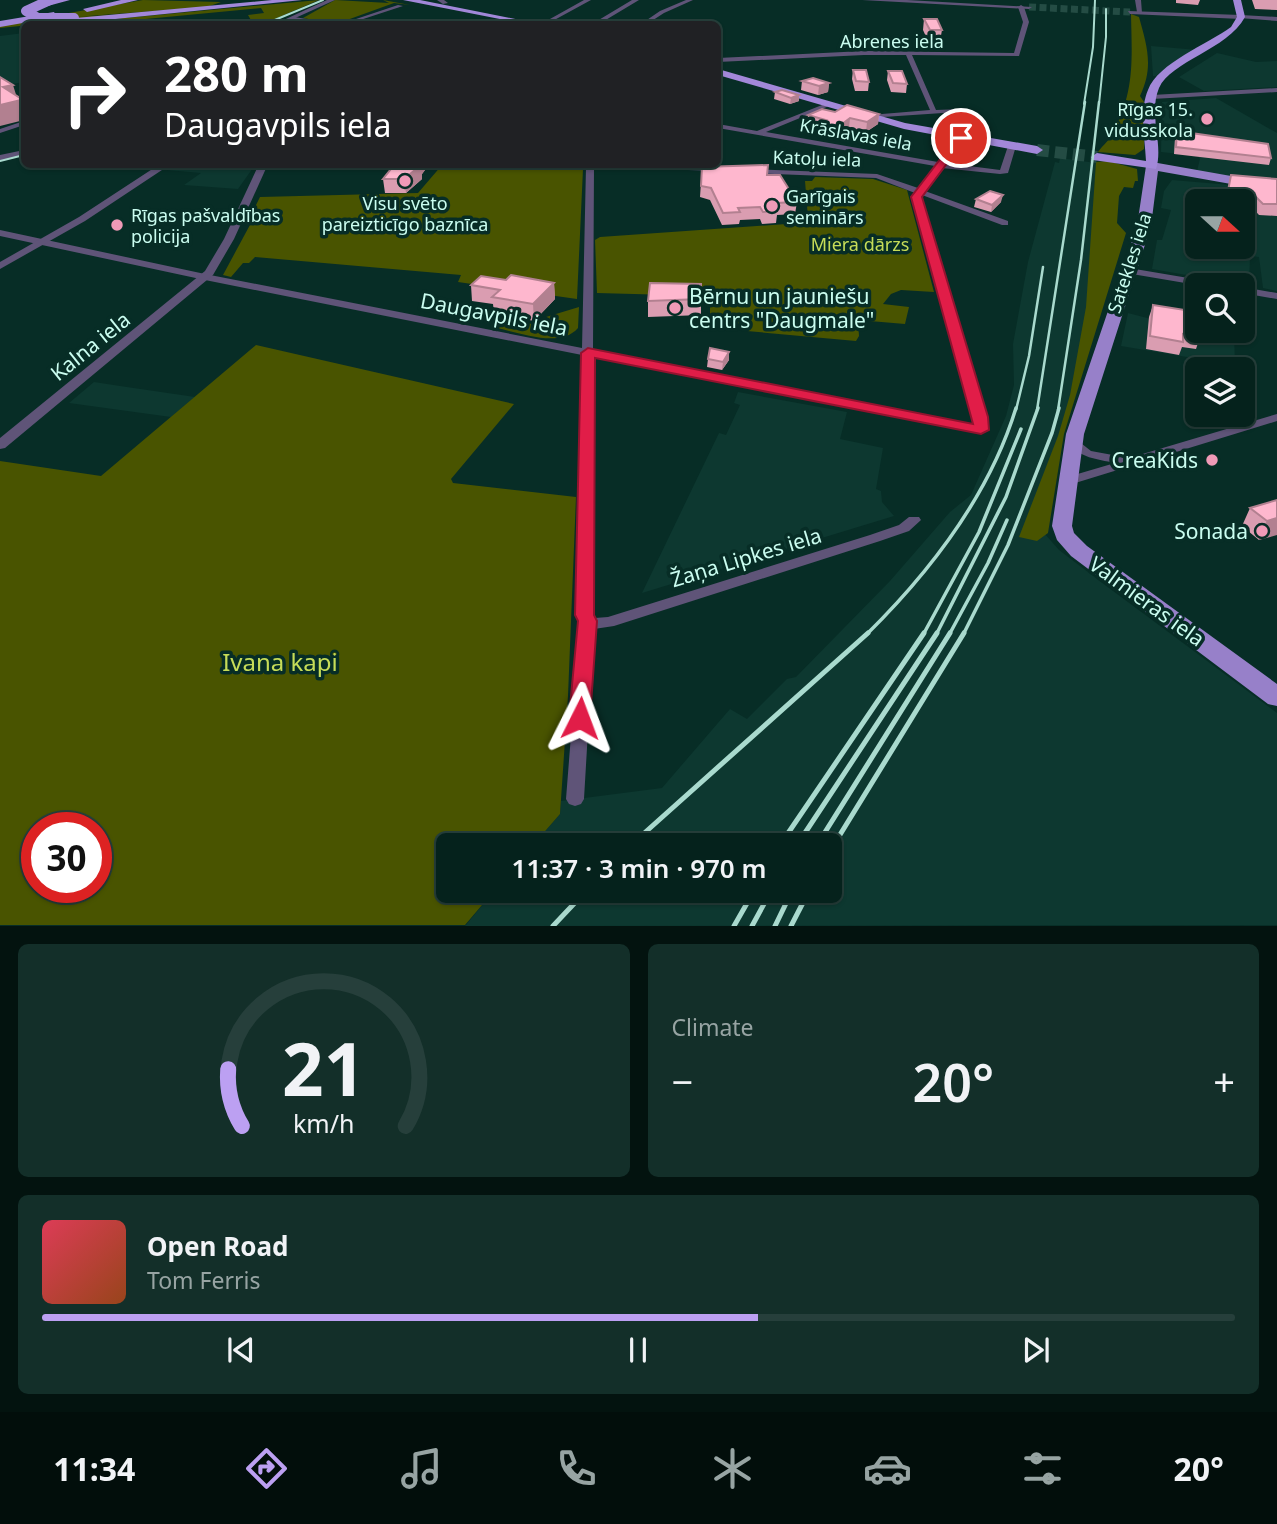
<!DOCTYPE html>
<meta charset="utf-8">
<style>
:root{--surface:#05221c;--page:#132f29;--text:#f1f3f6;--muted:#97a4a3;--line:#263f3b;--accent:#bca0f2}
body{margin:0;font-family:"Noto Sans",sans-serif;background:var(--page);color:var(--text);height:100vh;display:flex;flex-direction:column;font-size:26px;white-space:nowrap}
*{box-sizing:border-box;margin:0}
p{font-size:23px;color:var(--muted)}
.icon{flex:none;width:38px;height:38px;fill:none;stroke:currentColor;stroke-width:2;stroke-linecap:round;stroke-linejoin:round}
.map{position:relative;height:926px;overflow:hidden}
.details{display:flex;flex-direction:column;gap:18px;padding:18px;background:#03130f;flex:1}
.details>*{flex:none}
.hud{position:absolute;left:21px;top:21px;width:700px;height:147px;border-radius:10px;box-shadow:0 2px 5px #0004,0 0 0 2px var(--line);background:#202124;color:#fff;overflow:hidden}
.needle{width:46px;rotate:111deg}
.tools{position:absolute;left:1185px;top:189px;display:grid;gap:14px}
.tools a{display:grid;place-items:center;width:70px;height:70px;border-radius:10px;background:var(--surface);box-shadow:0 2px 5px #0004,0 0 0 2px var(--line);font-size:35px}
.speed{position:absolute;left:21px;top:812px;display:flex;gap:14px;font-size:35px;font-weight:700;text-align:center}
.speed>*{display:grid;place-content:center;width:91px;height:91px;border-radius:50%;background:var(--surface);box-shadow:0 2px 5px #0004,0 0 0 2px var(--line);line-height:1}
.speed .limit{border:10px solid #d22;background:#fff;color:#111}
.pin{position:absolute;display:grid;place-items:center;width:60px;height:60px;color:#fff;margin:-30px;border:4px solid #fff;border-radius:50%;box-shadow:0 2px 7px #0007}
.me{position:absolute;width:77px;margin:-38px;rotate:3deg;stroke-linejoin:round;filter:drop-shadow(0 0 5px #0008)}
.turn{display:flex;align-items:center;gap:24px;height:147px;padding:0 28px;font-size:32px}
.turn .icon{width:91px;height:91px;stroke-width:2.5}
.turn b{display:block;font-size:49px;line-height:60px}
.big{font-size:52px;font-weight:600;line-height:1.1}
.details .tile{flex:1;display:flex;flex-direction:column;justify-content:center;gap:10px;min-width:0;padding:0 24px;border-radius:10px;background:var(--page)}
.details .dial{align-items:center;gap:0}
.dial svg{height:182px;overflow:visible;fill:none;stroke:var(--line);stroke-width:7;stroke-linecap:round;text-anchor:middle}
.dial text{fill:var(--text);stroke:none}
.song{display:flex;align-items:center;gap:21px}
.cover{width:84px;height:84px;border-radius:10px;background:linear-gradient(135deg,hsl(350 70% 55%),hsl(20 70% 35%))}
.played{height:7px;border-radius:4px;background:linear-gradient(90deg,var(--accent) 60%,var(--line) 60%)}
.keys{display:flex;justify-content:space-around;direction:ltr}
.heat{display:flex;justify-content:space-between;align-items:center;font-size:38px;direction:ltr}
.details .tiles{flex:1;display:grid;gap:18px;grid-template-columns:1fr 1fr}
.tile:last-child{grid-column:span 2}
.trip{position:absolute;left:436px;top:833px;width:406px;height:70px;border-radius:10px;background:var(--surface);box-shadow:0 2px 5px #0004,0 0 0 2px var(--line);font-weight:600;line-height:70px;text-align:center}
.tab-bar{display:flex;height:112px;justify-content:space-around;align-items:center;background:#020e0b;color:var(--muted)}
.tab-bar .icon{width:49px;height:49px}
.tab-bar .selected{color:var(--accent)}
.tab-bar b{font-size:32px;color:var(--text)}
.map>svg:first-child{display:block}
</style>
<div class="map">
<svg width="1277" height="926" viewBox="0 0 1277 926">
<rect width="100%" height="100%" fill="#072d26"/>
<!-- built -->
<path fill="#0d3830" fill-rule="evenodd" d="M24,33V82L0,86V36Z
M1151,46L1198,50L1156,76H1153Z
M1217,53L1256,62L1277,61V87L1204,91L1179,77Z
M1216,98L1277,133V180L1233,178L1197,171L1200,159L1198,156L1161,152L1162,102Z
M1060,158L1096,163L1088,303L1044,533L1059,550L1101,582L1277,713V925L465,926L494,891H830V845H533L560,814L561,801L662,788L730,709L747,719L787,679L796,677L890,581L950,512L971,495L1006,416L1014,385L1013,344L1028,262L1055,162L1059,163Z
M174,165V164L255,165L238,189L184,185L201,173L167,170Z
M1172,180L1277,189V291L1263,288L1259,257L1250,256L1249,286L1152,269L1157,240H1162L1171,210L1161,208L1164,191ZM1197,201H1242V247H1197Z
M1128,313L1197,331L1234,332L1235,365L1121,346Z
M94,382L120,386L195,397L171,417L69,403Z
M738,392L847,412L840,439L883,448L876,489L881,491L882,502L894,516L642,593L719,433L726,435L740,405L734,403Z"/>
<!-- green -->
<path fill="#495400" fill-rule="evenodd" d="M143,0L221,2L207,7L75,17L159,12L0,28V25Z
M319,0L263,24H247L252,22L248,15L264,13L261,8L114,22V24H61Z
M335,0L389,3L383,0L410,5L394,3L336,24L303,18Z
M1131,14L1139,17C1147,46 1154,67 1140,96L1144,102V149L1135,155L1098,152C1101,147 1107,143 1111,136C1135,93 1132,62 1131,14Z
M1108,161L1137,169L1138,181H1135L1133,188L1124,187L1119,196L1117,223L1126,233L1064,434L1048,533L1037,541L1019,537L1058,436L1070,395L1086,307L1096,162Z
M442,165L583,169L577,299L458,282L461,275L255,257L249,263H243L231,277L223,275L251,223V215L260,197L418,193Z
M815,177L873,179L907,190L934,292L901,290L891,294L883,304L909,307L905,324L858,320L859,336L856,341L747,331L748,326L710,322V303L707,296L597,293L595,240L600,237L800,223L798,219L808,218L805,181H812Z
M579,307L578,328C560,349 519,332 496,328L506,318L540,326L551,323V320L546,317Z
M256,345L514,404L451,479L453,483L576,497L568,696L560,814L533,845H448V891H494L465,925H0V461L101,476ZM37,828H96V887H37Z"/>
<g fill="none" stroke-linecap="round" stroke-linejoin="round">
<!-- tertiary-tunnel -->
<path stroke="#244c44" stroke-width="7" stroke-dasharray="7 3.5" stroke-linecap="butt" d="M1029,7L1130,12"/>
<!-- trunk-tunnel -->
<path stroke="#244c44" stroke-width="12" stroke-dasharray="12 6" stroke-linecap="butt" d="M1037,150L1097,157"/>
<!-- minor -->
<path fill="#5f5478" fill-rule="evenodd" d="M584,0H591L547,24H541Z
M686,0H693L664,13L647,24H641L660,11Z
M1135,0H1141L1142,13L1137,12Z
M398,5L403,6L348,24H341Z
M1021,5L1024,7L1029,22L1019,56L912,55L936,110L960,109V111L958,112L868,118L866,117L870,115L930,110L906,55H864L718,62V58L864,51L1014,53L1023,22L1018,7Z
M1241,15L1277,17V21L1239,18Z
M294,17L326,22L329,24H318L292,20Z
M516,19L518,22L505,24L506,23Z
M1277,88V92L1152,99L1149,97L1152,95Z
M827,103L829,104V106L766,132L938,162L958,136H961L965,138L946,163L1000,170L1008,146L1012,144L1016,146L1008,173L1000,174L942,168L925,191L1008,221V225H1002L922,195L920,197L987,417V430L981,434L593,357L591,615L595,618L608,617L870,535L899,525L909,517H919L921,520L909,531L880,541L614,626L594,629L584,799L581,804L575,806L569,804L566,799L580,620L577,615L582,355L205,280L0,236V230L205,274L582,348L586,167L572,164L716,167L720,169L719,171L594,167L593,350L975,425V417L912,197L915,193L876,178L752,173L748,171L752,169L877,174L918,188L935,166L718,128V124L757,131Z
M24,121V125L0,133V129Z
M1129,268L1212,282L1217,285H1197L1126,273V269Z
M1242,287L1277,293V299L1242,293Z
M1277,414V421L1072,484L1068,485L1062,481L1064,478L1115,463C1096,459 1081,458 1067,443L1069,440H1077L1091,451L1129,458Z"/>
<!-- tertiary -->
<path fill="#5f5478" fill-rule="evenodd" d="M327,0H335L282,24H275Z
M437,0H444L448,3L443,4Z
M632,0H639L599,24H592Z
M862,0H907L1032,7L1029,9Z
M1128,11L1241,15L1244,17L1241,19L1130,14Z
M24,150V155L0,161V155Z
M160,164H171L85,221L0,269V262L79,217Z
M259,164H268L234,239L213,275L5,448L0,449V438L205,271L224,239Z"/>
<!-- primary -->
<path fill="#9780c9" fill-rule="evenodd" d="M1152,162L1231,176L1277,180V188L1231,184L1158,171L1151,226L1084,434L1072,526L1074,533L1087,546L1277,684V706L1268,704L1071,556L1057,540L1052,526L1066,434L1137,226L1146,166Z"/>
<!-- trunk -->
<path fill="#a288d9" fill-rule="evenodd" d="M54,0H70L33,10L29,7Z
M121,0H138L87,12L83,9Z
M272,0H302L66,24H39L43,21Z
M403,0H420L540,24H525Z
M1233,0H1241L1245,17C1227,50 1171,61 1159,88C1148,114 1164,145 1156,169L1093,160L1091,157L1097,153L1146,161C1145,139 1139,111 1148,90C1158,63 1208,44 1231,27L1237,17Z
M54,12L57,17L0,27V21Z
M718,69L905,123L1037,146L1043,150L1037,154L904,129L718,75Z"/>
<!-- tram -->
<path stroke="#a9dace" stroke-width="2" d="M265,24L323,0
M0,161L24,155"/>
<!-- rail-far3 -->
<path stroke="#a9dace" stroke-width="2" d="M1084,104L1093,47L1095,0
M1099,104L1106,37V9"/>
<!-- rail-far2 -->
<path stroke="#a9dace" stroke-width="2.5" d="M1016,410L1029,356L1043,267
M1037,410L1085,102
M1058,410L1081,260L1099,102"/>
<!-- rail-far1 -->
<path stroke="#a9dace" stroke-width="3.5" d="M866,635C931,571 989,496 1016,408
M923,635L979,532L1021,429
M936,635L1006,497L1038,408
M949,635L988,563L1007,520
M963,635L1008,545L1052,433L1059,408"/>
<!-- rail -->
<path stroke="#a9dace" stroke-width="5" d="M631,845L868,633
M780,845L924,633
M797,845L937,633
M817,845L950,633
M830,851L964,633
M553,926L586,891
M734,926L754,891
M752,926L771,891
M775,926L792,891
M791,926L809,891"/>
<!-- trunk-bridge -->
<path stroke="#a288d9" stroke-width="10" d="M50,0L26,11L38,18H74"/>
</g>
<!-- wall -->
<path fill="#da9db1" d="M1176,0H1200L1198,5L1176,3Z
M1252,0H1277V10L1255,9Z
M924,19L942,30L940,41H928L923,30Z
M853,70L869,82L868,91H855L852,79Z
M888,71L907,84L906,93L891,92L887,80Z
M802,81L829,83L828,92L818,95L801,90Z
M775,92L799,95V101L790,104L774,99Z
M835,112L879,114L878,124L866,132L849,128L837,137L820,133V128L807,125L808,115Z
M1177,131L1271,158L1269,165L1174,154L1175,138Z
M395,164H424L425,170L422,174V179L406,193H385L383,179Z
M702,167L767,175L797,202L795,214L777,215L776,223L762,224L760,219L740,220L739,224L722,225L710,200L700,197Z
M1231,175L1277,179V216L1259,215L1247,202L1225,201Z
M976,199L1001,202L991,212L974,207Z
M506,280L554,283L555,299L534,321L494,313L493,304L472,301L471,285Z
M701,284V315L648,317V301Z
M1153,305L1185,319L1200,337L1196,349L1182,347L1179,355L1146,349L1149,317Z
M708,359L729,360L722,370L707,367Z
M1277,500L1259,540L1242,526L1250,508Z"/>
<!-- shaded-wall -->
<path fill="#b28090" d="M829,83L828,92L818,95L819,86Z
M13,85L18,101L20,98L24,111V120L0,126V105L3,87Z
M799,95V101L790,104L791,98Z
M879,114L878,124L866,132L867,122Z
M850,118L849,128L837,137L838,127Z
M417,164H424L425,170L422,174V179L406,193L404,179Z
M1003,195L1001,202L991,212L992,205Z
M554,283L555,299L534,321L533,304Z
M729,352V360L722,370L723,362Z
M1277,518V535L1259,540L1267,521Z"/>
<!-- building -->
<path fill="#feb7ce" stroke="#b28090" stroke-width="2" d="M924,19H937L942,30H930Z
M853,70H866L869,82L856,81Z
M888,71H902L907,84L893,83Z
M0,77L13,85L3,87L20,98L21,100L0,105Z
M813,78L829,83L819,86L802,81Z
M782,90L799,95L791,98L775,92Z
M847,105L879,114L867,122L850,118L838,127L821,123L826,120L808,115L822,109L835,112Z
M1177,131L1268,144L1271,158L1176,147Z
M395,164H417L421,165L404,179H383Z
M768,165L767,175H780L797,202L776,203L777,211L763,212L760,207L738,208L740,212L723,213L711,188L701,186L702,167Z
M1231,175L1277,179V204H1263L1250,191H1228Z
M990,191L1003,195L992,205L976,199Z
M511,275L554,283L533,304L492,297L500,290L471,285L481,276L506,280Z
M650,283L701,284V299L648,301Z
M1153,305L1185,310V319L1197,321V331H1200V337L1183,334V342L1150,336Z
M710,348L729,352L723,362L708,359Z
M1277,500V518L1267,521L1250,508Z"/>
<!-- route -->
<path fill="#e11d48" stroke="#92132f" stroke-width="2" d="M958,136L966,138L922,197L988,417L989,430L981,434L595,358L594,615L597,621L590,718L587,724L580,726L572,724L569,718L578,621L575,615L581,353L588,348L973,424L911,197Z"/>
<!-- markers -->
<g fill="#f09ab7" stroke="#072d26" stroke-width="2.5">
<circle cx="1207" cy="119" r="7"/>
<circle cx="405" cy="181" r="7"/>
<circle cx="772" cy="206" r="7"/>
<circle cx="117" cy="225" r="7"/>
<circle cx="675" cy="308" r="7"/>
<circle cx="1212" cy="460" r="7"/>
<circle cx="1262" cy="531" r="7"/>
</g>
<g text-anchor="middle" dominant-baseline="central" stroke-width="7" stroke-linejoin="round" paint-order="stroke">
<!-- far-street labels -->
<g font-size="18" fill="#cafdf0" stroke="#072d26">
<text x="892" y="41">Abrenes iela</text>
<text transform="translate(856 134) rotate(10)">Krāslavas iela</text>
<text transform="translate(817 158) rotate(2)">Katoļu iela</text>
<text transform="translate(1129 263) rotate(-72)">Satekles iela</text>
</g>
<!-- far-poi labels -->
<g font-size="18" fill="#cafdf0" stroke="#072d26" text-anchor="start">
<text x="1193" y="109" text-anchor="end">Rīgas 15.<tspan x="1193" dy="21">vidusskola</tspan></text>
<text x="786" y="196">Garīgais<tspan x="786" dy="21">seminārs</tspan></text>
<text x="405" y="203" text-anchor="middle">Visu svēto<tspan x="405" dy="21">pareizticīgo baznīca</tspan></text>
<text x="131" y="215">Rīgas pašvaldības<tspan x="131" dy="21">policija</tspan></text>
</g>
<!-- far-park labels -->
<g font-size="18" fill="#c6dc58" stroke="#072d26">
<text x="860" y="244">Miera dārzs</text>
</g>
<!-- poi labels -->
<g font-size="21" fill="#cafdf0" stroke="#072d26" text-anchor="end">
<text x="689" y="296" text-anchor="start">Bērnu un jauniešu<tspan x="689" dy="24">centrs "Daugmale"</tspan></text>
<text x="1198" y="460">CreaKids</text>
<text x="1248" y="531">Sonada</text>
</g>
<!-- street labels -->
<g font-size="21" fill="#cafdf0" stroke="#072d26">
<text transform="translate(494 314) rotate(11)">Daugavpils iela</text>
<text transform="translate(90 346) rotate(-39)">Kalna iela</text>
<text transform="translate(746 557) rotate(-17)">Žaņa Lipkes iela</text>
<text transform="translate(1147 601) rotate(36)">Valmieras iela</text>
</g>
<!-- near-park labels -->
<g font-size="24" fill="#c6dc58" stroke="#072d26">
<text x="280" y="661">Ivana kapi</text>
</g>
</g>
</svg>
<div class="tools">
<a><svg class="needle" viewBox="-14 -14 28 28"><path d="M0-13l5 13h-10z" fill="#e53935"/><path d="M0 13l5-13h-10z" fill="#97a4a3"/></svg></a>
<a><svg class="icon" aria-label="search" viewBox="0 0 24 24"><circle cx="10" cy="10" r="6"/><path d="M15 15l6 6"/></svg></a>
<a><svg class="icon" aria-label="layers" viewBox="0 0 24 24"><path d="M12 4l9 5-9 5-9-5zM3 14l9 5 9-5"/></svg></a>
</div>
<div class="speed"><div class="limit">30</div></div>
<div class="pin" style="left:961px;top:138px;background:#d93025"><svg class="icon" aria-label="arrive" viewBox="0 0 24 24"><path d="M6 21V4h12l-3 4 3 4H6"/></svg></div>
<svg class="me" style="left:580px;top:718px" viewBox="-20 -20 40 40"><path d="M0-17L14 15 0 8-14 15z" fill="#e11d48" stroke="#fff" stroke-width="4"/></svg>
<div class="trip">11:37 · 3 min · 970 m</div>
<div class="hud">
<div class="turn"><svg class="icon" aria-label="right" viewBox="0 0 24 24"><path d="M7 20v-9h11M14 6l5 5-5 5"/></svg><div><b>280 m</b>Daugavpils iela</div></div>
</div>
</div>
<section class="details">
<div class="tiles">
<div class="tile dial"><svg viewBox="0 0 100 80">
<path d="M14 69A42 42 0 1 1 86 69"/>
<path d="M14 69A42 42 0 0 1 8 44" stroke="#bca0f2"/>
<text x="50" y="56" font-size="32" font-weight="700">21</text>
<text x="50" y="72" font-size="11">km/h</text>
</svg></div>
<div class="tile"><p>Climate</p>
<div class="heat"><a>−</a><b class="big">20°</b><a>+</a></div>
</div>
<div class="tile">
<div class="song"><i class="cover"></i><div><b>Open Road</b><p>Tom Ferris</p></div></div>
<div class="played"></div>
<div class="keys"><svg class="icon" aria-label="previous" viewBox="0 0 24 24"><path d="M18 5L8 12l10 7zM5 5v14"/></svg><svg class="icon" aria-label="pause" viewBox="0 0 24 24"><path d="M8 5v14M16 5v14"/></svg><svg class="icon" aria-label="next" viewBox="0 0 24 24"><path d="M6 5l10 7-10 7zM19 5v14"/></svg></div>
</div>
</div>
</section>
<nav class="tab-bar">
<b>11:34</b>
<svg class="icon selected" aria-label="directions" viewBox="0 0 24 24"><path d="M12 3l9 9-9 9-9-9zM9 14v-3h6M13 9l2 2-2 2"/></svg>
<svg class="icon" aria-label="music" viewBox="0 0 24 24"><path d="M9 18V5l10-2v13"/><circle cx="6" cy="18" r="3"/><circle cx="16" cy="16" r="3"/></svg>
<svg class="icon" aria-label="phone" viewBox="0 0 24 24"><path d="M5 4h4l2 5-3 2q2 4 5 5l2-3 5 2v4C11 20 4 13 5 4z"/></svg>
<svg class="icon" aria-label="climate" viewBox="0 0 24 24"><path d="M12 3v18M4 7l16 10M4 17L20 7"/></svg>
<svg class="icon" aria-label="car" viewBox="0 0 24 24"><path d="M5 17H2v-5l4-1 3-4h7l3 4 3 1v5h-3M9 17h6M6 11h13"/><circle cx="7" cy="17" r="2"/><circle cx="17" cy="17" r="2"/></svg>
<svg class="icon" aria-label="filters" viewBox="0 0 24 24"><path d="M4 7h16M4 17h16"/><circle cx="9" cy="7" r="2"/><circle cx="15" cy="17" r="2"/></svg>
<b>20°</b>
</nav>
